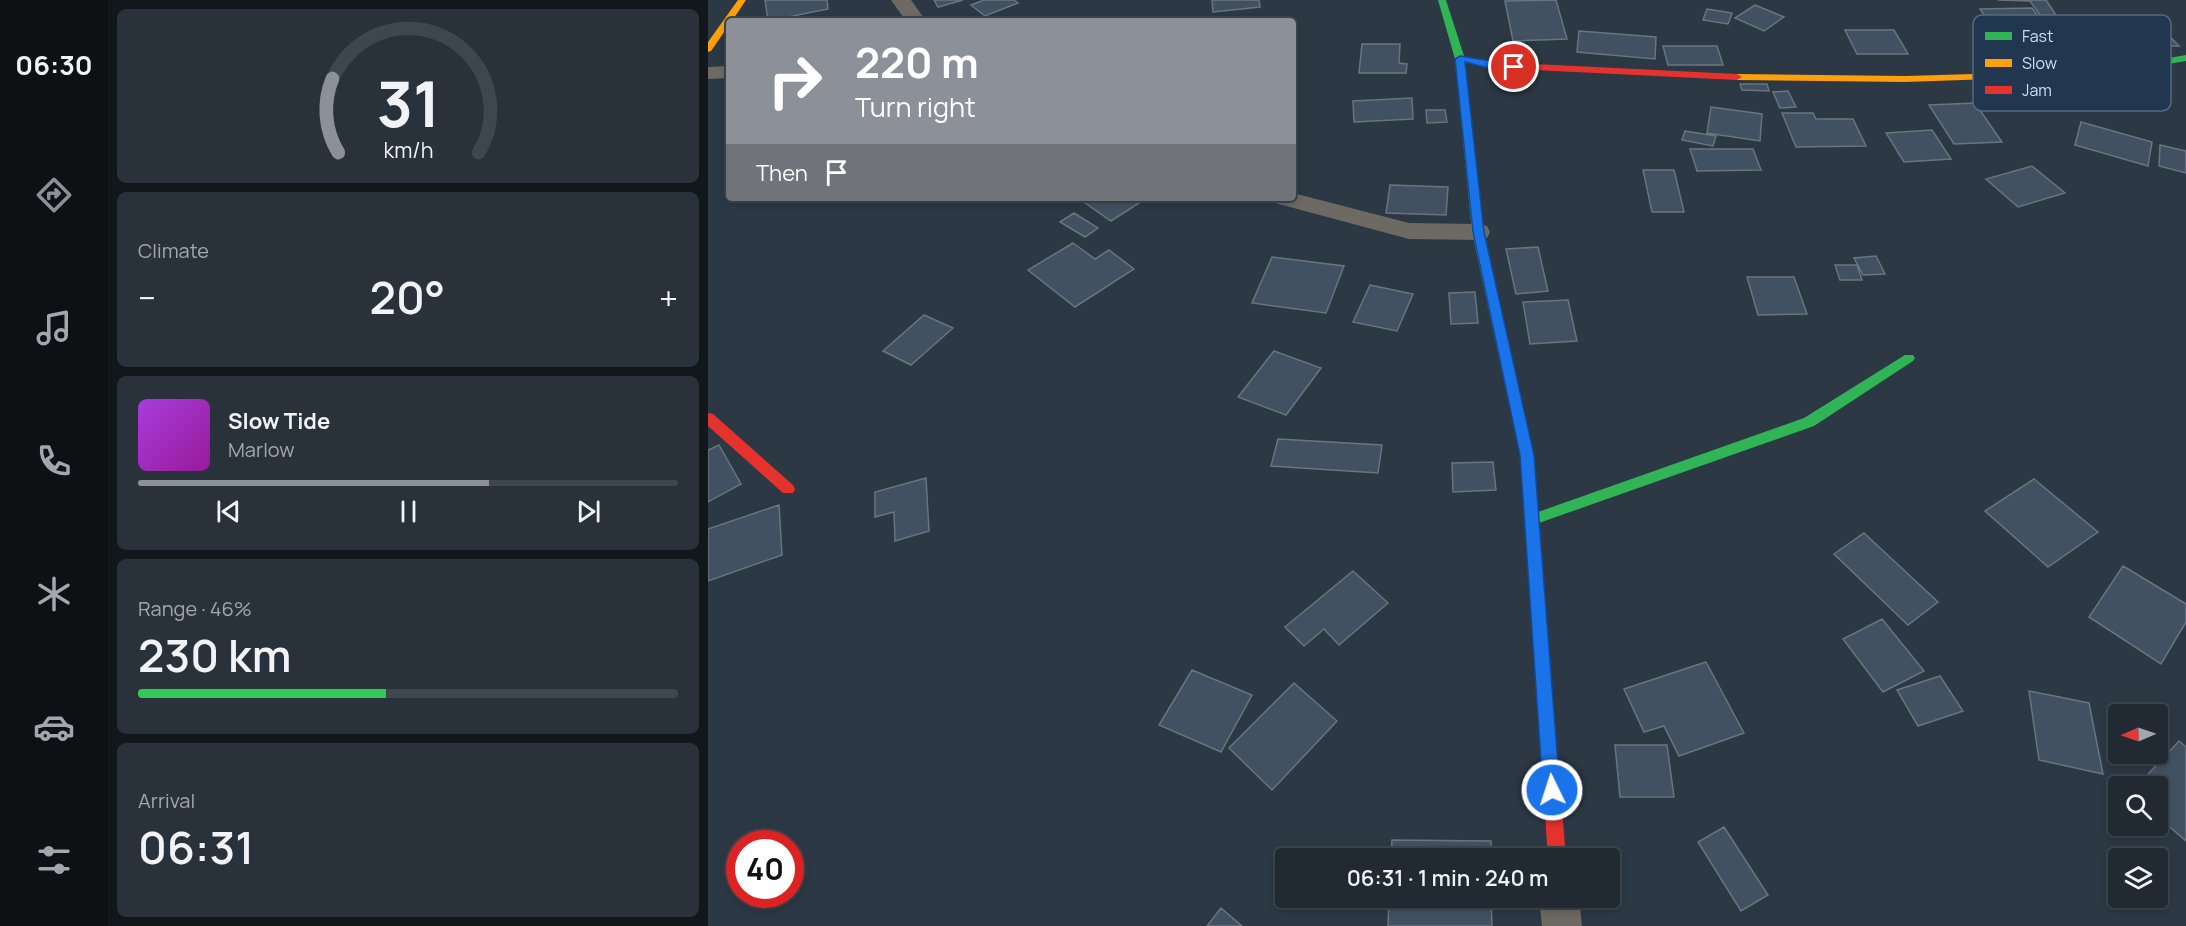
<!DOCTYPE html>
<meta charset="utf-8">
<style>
:root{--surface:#212a33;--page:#29323b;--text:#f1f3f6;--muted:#a2a7ac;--line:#3e464e;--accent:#8c9099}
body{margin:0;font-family:Manrope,sans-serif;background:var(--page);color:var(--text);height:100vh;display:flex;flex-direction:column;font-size:22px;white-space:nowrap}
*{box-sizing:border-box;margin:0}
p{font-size:20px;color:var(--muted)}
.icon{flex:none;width:33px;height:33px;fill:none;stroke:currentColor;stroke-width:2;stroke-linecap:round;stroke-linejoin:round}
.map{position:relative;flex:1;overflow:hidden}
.sheet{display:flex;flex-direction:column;gap:9px;padding:9px;background:#12171c;width:600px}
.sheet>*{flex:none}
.top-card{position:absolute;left:18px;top:18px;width:570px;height:183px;border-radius:6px;box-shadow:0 3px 9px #0003,0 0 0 2px var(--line);background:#8c9099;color:#fff;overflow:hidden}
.needle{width:39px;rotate:268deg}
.controls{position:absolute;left:1400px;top:704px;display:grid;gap:12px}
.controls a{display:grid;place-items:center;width:60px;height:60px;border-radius:6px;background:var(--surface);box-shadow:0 3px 9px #0003,0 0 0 2px var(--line);font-size:30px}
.speed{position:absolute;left:18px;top:830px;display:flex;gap:12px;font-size:30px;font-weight:700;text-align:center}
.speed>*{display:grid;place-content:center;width:78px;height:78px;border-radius:50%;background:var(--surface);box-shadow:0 3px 9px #0003,0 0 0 2px var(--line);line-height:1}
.speed .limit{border:9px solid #d22;background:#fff;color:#111}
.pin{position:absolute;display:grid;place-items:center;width:51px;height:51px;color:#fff;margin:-26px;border:3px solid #fff;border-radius:50%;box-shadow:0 2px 6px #0007}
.me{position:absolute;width:66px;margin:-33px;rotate:356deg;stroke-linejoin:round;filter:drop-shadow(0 0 4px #0008)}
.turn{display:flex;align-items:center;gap:21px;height:126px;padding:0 30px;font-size:27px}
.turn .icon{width:78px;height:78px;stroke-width:2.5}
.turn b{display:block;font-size:42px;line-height:51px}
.then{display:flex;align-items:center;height:57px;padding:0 30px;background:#0003;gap:12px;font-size:22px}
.big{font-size:45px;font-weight:600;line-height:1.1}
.sheet .tile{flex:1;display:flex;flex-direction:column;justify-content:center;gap:9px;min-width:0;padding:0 21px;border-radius:9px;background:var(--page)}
.sheet .dial{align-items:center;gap:0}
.dial svg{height:156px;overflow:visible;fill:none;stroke:var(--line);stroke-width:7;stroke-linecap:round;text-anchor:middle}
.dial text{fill:var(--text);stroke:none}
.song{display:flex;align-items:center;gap:18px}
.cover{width:72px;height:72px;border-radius:9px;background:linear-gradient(135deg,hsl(280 70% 55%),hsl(300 70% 35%))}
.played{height:6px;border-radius:3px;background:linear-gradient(90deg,var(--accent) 65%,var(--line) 65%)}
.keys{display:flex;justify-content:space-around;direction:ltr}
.heat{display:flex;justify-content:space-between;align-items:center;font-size:33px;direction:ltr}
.charge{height:9px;border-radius:4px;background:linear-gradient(90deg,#34c759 46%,var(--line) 0)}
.trip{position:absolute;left:567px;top:848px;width:345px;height:60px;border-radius:6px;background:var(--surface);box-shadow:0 3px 9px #0003,0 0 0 2px var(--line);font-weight:600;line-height:60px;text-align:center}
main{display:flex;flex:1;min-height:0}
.tabs{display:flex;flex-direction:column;width:108px;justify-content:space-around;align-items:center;background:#0d1114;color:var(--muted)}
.tabs .icon{width:42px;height:42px}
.tabs .current{color:var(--accent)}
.tabs b{font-size:27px;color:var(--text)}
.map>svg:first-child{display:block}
</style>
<main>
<nav class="tabs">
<b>06:30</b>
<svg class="icon current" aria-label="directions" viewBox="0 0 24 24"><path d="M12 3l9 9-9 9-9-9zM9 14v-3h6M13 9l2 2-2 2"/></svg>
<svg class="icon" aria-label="music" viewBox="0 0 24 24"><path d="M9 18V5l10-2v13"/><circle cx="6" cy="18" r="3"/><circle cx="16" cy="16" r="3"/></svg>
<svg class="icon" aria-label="phone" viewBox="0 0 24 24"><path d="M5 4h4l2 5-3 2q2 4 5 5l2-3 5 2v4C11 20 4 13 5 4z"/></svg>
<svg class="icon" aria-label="climate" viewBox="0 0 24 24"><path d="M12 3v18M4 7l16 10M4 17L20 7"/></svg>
<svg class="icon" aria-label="car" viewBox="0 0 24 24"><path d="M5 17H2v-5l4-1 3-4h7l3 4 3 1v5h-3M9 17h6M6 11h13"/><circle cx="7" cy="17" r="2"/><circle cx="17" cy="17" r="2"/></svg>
<svg class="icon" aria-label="filters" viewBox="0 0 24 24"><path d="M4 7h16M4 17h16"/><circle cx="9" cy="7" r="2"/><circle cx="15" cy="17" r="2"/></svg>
</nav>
<section class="sheet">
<div class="tile dial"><svg viewBox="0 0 100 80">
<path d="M14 69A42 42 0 1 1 86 69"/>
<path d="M14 69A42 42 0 0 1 11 31" stroke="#8c9099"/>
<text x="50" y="56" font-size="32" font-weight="700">31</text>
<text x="50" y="72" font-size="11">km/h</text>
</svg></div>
<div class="tile"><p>Climate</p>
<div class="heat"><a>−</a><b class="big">20°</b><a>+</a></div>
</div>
<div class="tile">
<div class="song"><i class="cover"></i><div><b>Slow Tide</b><p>Marlow</p></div></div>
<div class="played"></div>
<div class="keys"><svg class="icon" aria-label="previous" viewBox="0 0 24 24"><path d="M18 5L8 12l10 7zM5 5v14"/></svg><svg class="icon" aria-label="pause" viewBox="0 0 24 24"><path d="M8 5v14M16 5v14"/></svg><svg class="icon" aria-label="next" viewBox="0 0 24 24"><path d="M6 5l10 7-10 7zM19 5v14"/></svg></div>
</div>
<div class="tile"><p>Range · 46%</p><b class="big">230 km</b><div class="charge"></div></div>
<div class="tile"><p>Arrival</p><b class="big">06:31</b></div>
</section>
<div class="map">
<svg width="1478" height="926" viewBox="0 0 1478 926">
<rect width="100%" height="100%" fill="#2c3844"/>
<!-- building -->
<path fill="#425161" stroke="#6a747f" stroke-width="1.5" d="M57,0H119L120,9L60,21Z
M226,0H255L230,7Z
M276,0H306L310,3L277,16L263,5Z
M504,0H551L552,7L505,12Z
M848,0L859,39L805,41L797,1Z
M1338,0L1348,15H1332L1322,1L1290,0Z
M1047,5L1076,17L1056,31L1027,18Z
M1324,8L1341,31H1287L1272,9Z
M999,9L1024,13L1020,24L995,20Z
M1445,19L1471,46L1424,47L1399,20Z
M1137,30H1186L1200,54H1149Z
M871,31L948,37L947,59L869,52Z
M654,44H692L691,63L699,64L698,73H651Z
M955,46H1009L1015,65H960Z
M1032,84H1059L1061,91L1034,90Z
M1080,91L1088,107L1072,108L1065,92Z
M704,98L705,119L646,122L645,101Z
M1267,103L1294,142L1246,144L1221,105Z
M1003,107L1054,114L1052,141L999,133Z
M718,110H737L739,122L719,123Z
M1074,113H1105L1108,119H1145L1158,146L1088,147Z
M1373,122L1444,142L1440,166L1367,145Z
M1224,130L1243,159L1196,162L1178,133Z
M977,131L1008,136L1005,146L974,140Z
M1452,145L1478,151V173L1451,166Z
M982,149H1045L1053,170L989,171Z
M1324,166L1357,193L1310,207L1278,179Z
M935,170H966L976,212H944Z
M682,185L740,187L738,215L678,213Z
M370,198H439L403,221Z
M366,213L390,228L377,237L352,222Z
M365,243L387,259L401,250L426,269L367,307L320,270Z
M830,247L840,291L808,294L798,249Z
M1168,256L1177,274L1155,275L1146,258Z
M564,257L636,266L618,313L544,303Z
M1127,265H1149L1154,280H1132Z
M1039,277H1086L1099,314L1050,315Z
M662,285L705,294L689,331L645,322Z
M767,292L770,323L743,324L741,293Z
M860,300L869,341L822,344L815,302Z
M216,315L245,328L203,365L175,351Z
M566,351L613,368L578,415L530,397Z
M570,439L674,445L670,473L563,466Z
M11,445L33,484L0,502V450Z
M785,462L788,490L745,492L744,463Z
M218,478L221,531L187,541L186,512L167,517V492Z
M1326,479L1390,532L1340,567L1277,511Z
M71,505L74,555L0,581V529Z
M1156,533L1230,602L1200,625L1126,554Z
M1415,566L1478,604V622L1453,664L1381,617Z
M645,571L680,603L631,645L616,629L596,646L577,627Z
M1174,619L1216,671L1175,692L1135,639Z
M998,662L1036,733L971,756L956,726L936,732L916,689Z
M484,670L544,695L513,752L451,725Z
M1232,676L1255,711L1210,726L1189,690Z
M586,683L629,721L564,790L521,748Z
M1321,691L1381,703L1395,774L1331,760Z
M1471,741L1478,747V841L1449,816V786H1429Z
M907,745H959L966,797H912Z
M1016,827L1060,895L1033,911L990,842Z
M684,840L783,841V858H683Z
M681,897H783L784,926H680Z
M513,908L534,926H499Z"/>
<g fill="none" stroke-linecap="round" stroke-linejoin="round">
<!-- street -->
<path fill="#6d6963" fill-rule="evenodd" d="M183,0H203L218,21H198Z
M21,66V78L0,79V67Z
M585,193L701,223L770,224L779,226L782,232L779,238L770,240L701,239L567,203L563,198H585Z
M831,897H871L874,926H834Z"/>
<!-- fast -->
<path fill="#30b455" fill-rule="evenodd" d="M730,0H738L757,59L776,232L826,455L830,512L1096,418L1197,355H1205L1207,358L1205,361L1106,426L831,523L832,538L830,542L825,544L820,542L818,538L812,455L764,232L747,59Z
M1478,55V61L1408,73L1365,77L1360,74L1365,71L1408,67Z"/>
<!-- slow -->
<path fill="#ff9f0a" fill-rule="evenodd" d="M30,0H38L24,21H21V25L3,51L0,52V42Z
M1365,71L1370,74L1368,76L1197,82L1029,80L1024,77L1029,74L1197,76Z"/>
<!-- jam -->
<path fill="#e5322d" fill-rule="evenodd" d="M752,56L784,62L1029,74L1034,77L1029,80L784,68L749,61L747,59Z
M0,413L5,414L85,485L87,489L85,493H75L0,426Z
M825,532L830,534L832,538L858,858H840L818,538L820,534Z"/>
</g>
<!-- route -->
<path fill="#1a73e8" stroke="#114b97" stroke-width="1.5" d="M752,56C763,58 806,63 811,67C798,75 771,65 757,62L776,232L826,455L852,790L850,796L844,799L838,796L835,790L812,455L765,232L747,59Z"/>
<!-- legend -->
<rect x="1265" y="15" width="198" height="96" rx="9" fill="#21374f" stroke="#56697f" stroke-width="1.5"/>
<rect x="1277" y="32" width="27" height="8" fill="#30b455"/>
<rect x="1277" y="59" width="27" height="8" fill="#ff9f0a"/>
<rect x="1277" y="86" width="27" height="8" fill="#e5322d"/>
<g font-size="16" fill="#d1deee">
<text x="1314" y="42">Fast</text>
<text x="1314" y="69">Slow</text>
<text x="1314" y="96">Jam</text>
</g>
</svg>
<div class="controls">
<a><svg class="needle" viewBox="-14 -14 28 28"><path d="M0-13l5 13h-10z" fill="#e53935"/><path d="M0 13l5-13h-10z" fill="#a2a7ac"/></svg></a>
<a><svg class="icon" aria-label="search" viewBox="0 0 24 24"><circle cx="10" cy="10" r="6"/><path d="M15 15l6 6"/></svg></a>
<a><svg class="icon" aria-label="layers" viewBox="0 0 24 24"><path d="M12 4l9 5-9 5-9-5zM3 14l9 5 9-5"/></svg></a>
</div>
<div class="speed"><div class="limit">40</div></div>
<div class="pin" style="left:806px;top:67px;background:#d93025"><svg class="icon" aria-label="arrive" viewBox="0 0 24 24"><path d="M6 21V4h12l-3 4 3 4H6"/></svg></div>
<svg class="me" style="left:844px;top:790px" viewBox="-20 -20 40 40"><circle r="17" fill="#1a73e8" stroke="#fff" stroke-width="3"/><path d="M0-11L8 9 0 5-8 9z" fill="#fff"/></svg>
<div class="trip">06:31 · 1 min · 240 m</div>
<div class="top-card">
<div class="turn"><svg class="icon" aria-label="right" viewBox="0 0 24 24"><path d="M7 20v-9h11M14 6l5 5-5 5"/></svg><div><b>220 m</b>Turn right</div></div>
<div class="then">Then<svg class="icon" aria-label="arrive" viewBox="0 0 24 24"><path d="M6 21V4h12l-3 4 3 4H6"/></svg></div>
</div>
</div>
</main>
